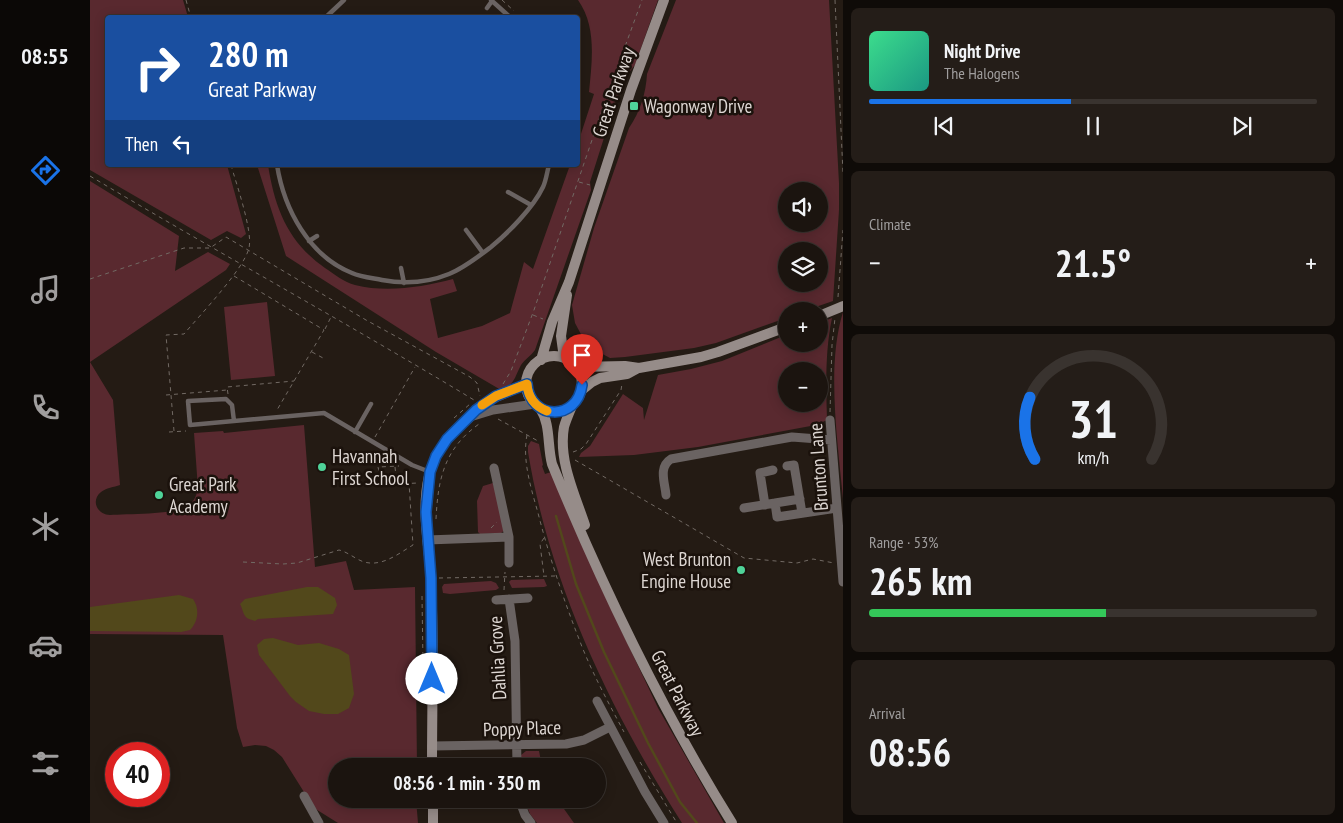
<!DOCTYPE html>
<meta charset="utf-8">
<style>
:root{--surface:#1b140f;--page:#241d18;--text:#f1f3f6;--muted:#a09e9e;--line:#39332f;--accent:#1a73e8}
body{margin:0;font-family:"PT Sans Narrow",sans-serif;background:var(--page);color:var(--text);height:100vh;display:flex;flex-direction:column;font-size:19px;white-space:nowrap}
*{box-sizing:border-box;margin:0}
p{font-size:16px;color:var(--muted)}
.icon{flex:none;width:28px;height:28px;fill:none;stroke:currentColor;stroke-width:2;stroke-linecap:round;stroke-linejoin:round}
.map{position:relative;flex:1;overflow:hidden}
.details{display:flex;flex-direction:column;gap:8px;padding:8px;background:#0f0b08;width:500px}
.details>*{flex:none}
.top-card{position:absolute;left:15px;top:15px;width:475px;height:152px;border-radius:5px;box-shadow:0 2px 12px #0003,0 0 0 1px var(--line);background:#1a4fa0;color:#fff;overflow:hidden}
.buttons{position:absolute;left:688px;top:182px;display:grid;gap:10px}
.buttons a{display:grid;place-items:center;width:50px;height:50px;border-radius:50%;background:var(--surface);box-shadow:0 2px 12px #0003,0 0 0 1px var(--line);font-size:25px}
.speed{position:absolute;left:15px;top:742px;display:flex;gap:10px;font-size:25px;font-weight:700;text-align:center}
.speed>*{display:grid;place-content:center;width:65px;height:65px;border-radius:50%;background:var(--surface);box-shadow:0 2px 12px #0003,0 0 0 1px var(--line);line-height:1}
.speed .limit{border:8px solid #d22;background:#fff;color:#111}
.pin{position:absolute;display:grid;place-items:center;width:42px;height:42px;color:#fff;margin:-51px -21px;border-radius:50% 50% 50% 0;rotate:-45deg;box-shadow:0 0 5px #0007}
.pin .icon{rotate:45deg}
.me{position:absolute;width:55px;margin:-28px;rotate:0deg;stroke-linejoin:round;filter:drop-shadow(0 0 4px #0008)}
.turn{display:flex;align-items:center;gap:18px;height:105px;padding:0 20px;font-size:22px}
.turn .icon{width:65px;height:65px;stroke-width:2.5}
.turn b{display:block;font-size:35px;line-height:42px}
.then{display:flex;align-items:center;height:48px;padding:0 20px;background:#0003;gap:10px;font-size:19px}
.big{font-size:38px;font-weight:700;line-height:1.1}
.details .tile{flex:1;display:flex;flex-direction:column;justify-content:center;gap:8px;min-width:0;padding:0 18px;border-radius:8px;background:var(--page)}
.details .dial{align-items:center;gap:0}
.dial svg{height:130px;overflow:visible;fill:none;stroke:var(--line);stroke-width:7;stroke-linecap:round;text-anchor:middle}
.dial text{fill:var(--text);stroke:none}
.song{display:flex;align-items:center;gap:15px}
.cover{width:60px;height:60px;border-radius:8px;background:linear-gradient(135deg,hsl(150 70% 55%),hsl(170 70% 35%))}
.played{height:5px;border-radius:2px;background:linear-gradient(90deg,var(--accent) 45%,var(--line) 45%)}
.keys{display:flex;justify-content:space-around;direction:ltr}
.heat{display:flex;justify-content:space-between;align-items:center;font-size:28px;direction:ltr}
.charge{height:8px;border-radius:4px;background:linear-gradient(90deg,#34c759 53%,var(--line) 0)}
.trip{position:absolute;left:238px;top:758px;width:278px;height:50px;border-radius:25px;background:var(--surface);box-shadow:0 2px 12px #0003,0 0 0 1px var(--line);font-weight:700;line-height:50px;text-align:center}
main{display:flex;flex:1;min-height:0}
.tabs{display:flex;flex-direction:column;width:90px;justify-content:space-around;align-items:center;background:#0b0806;color:var(--muted)}
.tabs .icon{width:35px;height:35px}
.tabs .on{color:var(--accent)}
.tabs b{font-size:22px;color:var(--text)}
.map>svg:first-child{display:block}
</style>
<main>
<nav class="tabs">
<b>08:55</b>
<svg class="icon on" aria-label="directions" viewBox="0 0 24 24"><path d="M12 3l9 9-9 9-9-9zM9 14v-3h6M13 9l2 2-2 2"/></svg>
<svg class="icon" aria-label="music" viewBox="0 0 24 24"><path d="M9 18V5l10-2v13"/><circle cx="6" cy="18" r="3"/><circle cx="16" cy="16" r="3"/></svg>
<svg class="icon" aria-label="phone" viewBox="0 0 24 24"><path d="M5 4h4l2 5-3 2q2 4 5 5l2-3 5 2v4C11 20 4 13 5 4z"/></svg>
<svg class="icon" aria-label="climate" viewBox="0 0 24 24"><path d="M12 3v18M4 7l16 10M4 17L20 7"/></svg>
<svg class="icon" aria-label="car" viewBox="0 0 24 24"><path d="M5 17H2v-5l4-1 3-4h7l3 4 3 1v5h-3M9 17h6M6 11h13"/><circle cx="7" cy="17" r="2"/><circle cx="17" cy="17" r="2"/></svg>
<svg class="icon" aria-label="filters" viewBox="0 0 24 24"><path d="M4 7h16M4 17h16"/><circle cx="9" cy="7" r="2"/><circle cx="15" cy="17" r="2"/></svg>
</nav>
<div class="map">
<svg width="753" height="823" viewBox="0 0 753 823">
<rect width="100%" height="100%" fill="#241b14"/>
<!-- green -->
<path fill="#59292f" fill-rule="evenodd" d="M0,0H93L98,17L18,18V165H137L156,234L151,238L137,231L121,240L0,170Z
M488,0H568L545,65L532,81L500,182L501,190L445,350C441,356 435,359 431,365C424,378 426,383 411,390L346,352L196,256L167,165H178C185,209 198,242 235,268C244,274 254,282 265,285C297,293 332,287 363,279L367,291L340,299L348,338L392,326L420,313L434,262L443,269L480,165H488V143L504,94L499,92C502,61 507,27 488,0Z
M586,0H739L749,183V210L743,301L714,311H696V318L626,343L604,348L535,357L520,358L503,349L494,340L485,323L482,305L504,228L539,128C550,112 556,93 557,74ZM696,191H729V224H696ZM696,251H729V284H696Z
M0,181L89,236L85,271L118,252L140,264L136,270L0,362L23,400L30,485C24,487 16,488 11,492C0,501 8,515 20,515C36,514 83,514 95,508C103,504 106,497 108,489L104,433L133,431L134,433L214,425L225,567L256,561L264,590L325,587L327,766H246V799H326L328,823H248L224,808L192,757L184,750L176,746L165,745L153,747L147,728L133,635L0,634Z
M177,302L185,376L141,380L134,307Z
M753,312V499C748,443 736,366 753,312Z
M742,318C735,351 736,386 737,420L726,425L608,447L544,455L489,457L491,453L500,446L533,394L553,408L554,420L568,375L601,369L632,361L696,335V344H729V323ZM696,371H729V404H696Z
M441,441L449,444L453,465L452,466L455,474L461,472L515,596L568,708L634,823H592C520,710 460,585 438,452V446Z
M403,483L415,530L411,533L390,534L388,532L387,501L393,486Z
M454,579L457,586L454,587L422,588L419,582L421,580Z
M401,581L406,583L409,588L406,590L360,594L353,593L352,587L354,584Z
M436,751H449L452,766H430L431,755Z
M434,799H467L484,823H447L440,814Z"/>
<!-- water -->
<path fill="#52481b" d="M217,587H228L245,598L247,605L243,614L168,619L165,621C163,620 161,620 159,619C153,617 153,609 150,604L155,599Z
M89,595L103,599C110,609 108,622 100,630L91,632L0,631V607Z
M183,638L208,645L229,643L249,649L259,655L264,694L259,708L248,714H234L219,711L206,702L200,696L169,655L167,645L174,639Z"/>
<g fill="none" stroke-linecap="round" stroke-linejoin="round">
<!-- stream -->
<path stroke="#52481b" stroke-width="2.5" d="M466,516L486,584L514,652L558,743L590,802L607,823"/>
<!-- path -->
<path stroke="#726a64" stroke-width="1" stroke-dasharray="4 4" stroke-linecap="butt" d="M96,0L101,18
M412,0L424,11
M745,0L753,173
M525,109L530,87H532
M0,176C127,252 257,323 384,400
M489,182L500,185
M144,276L234,330L187,410
M0,279L94,248H120L136,237L276,320L380,377L387,383L390,396
M748,297L753,230
M443,315L453,319
M235,329L241,317
M222,352L233,358
M413,384L421,371L444,310L517,96L552,0
M138,394L137,387L204,381
M76,395L137,390
M740,412L742,345L745,318
M364,418L380,404
M408,419L448,441
M84,431L76,335L94,334C110,315 154,269 159,248C163,231 146,183 141,165
M79,432L96,431
M437,435C432,460 441,488 448,513C459,556 473,598 489,639C501,671 518,702 534,732
M285,437L325,367
M483,452L491,449L496,444L531,390L532,384
M485,460L654,558L707,563L723,559L744,563
M305,467L307,484L328,483
M289,471L288,467L309,466
M346,519C348,479 354,449 389,424
M401,528L407,522
M454,538L450,544L454,576
M153,562L193,564L207,563L249,550C258,552 265,559 274,562C292,567 308,554 323,545L319,483
M349,578L465,576
M414,590L415,572
M332,596L333,664
M550,762L587,823"/>
<!-- lane -->
<path stroke="#6a6362" stroke-width="4.5" d="M401,0L421,18
M397,8L402,1
M235,18L254,0
M187,165C194,209 219,256 262,273C271,277 282,278 292,280C314,284 337,283 359,274C374,268 388,257 401,247C418,233 443,208 453,187C456,181 457,172 459,165
M418,192L441,205
M376,230L393,253
M219,241L227,236
M311,268L314,283
M144,421L142,405L136,399L98,401L100,425L234,413L322,465L340,472
M265,432L281,404"/>
<!-- street -->
<path stroke="#6a6362" stroke-width="9" d="M380,417L394,403L437,384
M380,417L403,410L445,404
M740,420L753,582
M697,466L704,465L712,513
M404,468L419,537V563
M576,495C575,483 568,467 581,459L702,437L741,440
M685,503L687,517L747,508
M675,505L670,473L683,470
M654,508L710,499
M337,540L419,537
M419,599L425,641L427,766
M406,600L438,598
M507,701L555,792L574,823
M342,746L476,744L494,740L520,727
M214,796L229,823
M429,799L435,815L441,823"/>
<!-- secondary -->
<path stroke="#968c89" stroke-width="10" d="M729,316L753,306
M436 384a28 28 0 1 1 56 0a28 28 0 1 1-56 0Z
M474,358L471,336L477,295
M451,360L462,322L479,282L541,90L574,0
M487,367L535,366L549,368L611,357L628,352L696,327
M491,391L502,382L510,378L537,374L548,368
M482,406C479,413 476,420 474,427C468,460 485,495 495,525
M450,408C461,425 457,445 462,464C513,588 571,709 642,823
M342,766C342,704 344,641 341,579C339,545 331,510 339,476C345,452 361,432 380,417
M343,799V823"/>
</g>
<g fill="none" stroke-linecap="round" stroke-linejoin="round">
<defs>
<path id="route" d="M342,679L341,578L336,512L340,472L346,456L357,439L386,410L406,396L437,384C440,420 487,422 492,385"/>
</defs>
<!-- route casing -->
<use href="#route" stroke="#114b97" stroke-width="12"/>
<!-- route -->
<use href="#route" stroke="#1a73e8" stroke-width="9"/>
<!-- slow -->
<path stroke="#f59e0b" stroke-width="9" d="M392,405L406,396L437,384C438,397 444,406 457,411"/>
</g>
<!-- markers -->
<g fill="#4fd399" stroke="#1b120c" stroke-width="2">
<rect x="539" y="101" width="10" height="10" rx="2.5"/>
<circle cx="232" cy="467" r="5"/>
<circle cx="69" cy="495" r="5"/>
<circle cx="651" cy="570" r="5"/>
</g>
<g text-anchor="middle" dominant-baseline="central" stroke-width="5" stroke-linejoin="round" paint-order="stroke">
<!-- street labels -->
<g font-size="19" fill="#ddd6d2" stroke="#1b120c">
<text transform="translate(523 92) rotate(-71)">Great Parkway</text>
<text transform="translate(728 467) rotate(-94)">Brunton Lane</text>
<text transform="translate(407 658) rotate(-93)">Dahlia Grove</text>
<text transform="translate(588 693) rotate(63)">Great Parkway</text>
<text transform="translate(432 728) rotate(-2)">Poppy Place</text>
</g>
<!-- poi labels -->
<g font-size="19" fill="#ddd6d2" stroke="#1b120c" text-anchor="start">
<text x="554" y="106">Wagonway Drive</text>
<text x="242" y="456">Havannah<tspan x="242" dy="22">First School</tspan></text>
<text x="79" y="484">Great Park<tspan x="79" dy="22">Academy</tspan></text>
<text x="641" y="559" text-anchor="end">West Brunton<tspan x="641" dy="22">Engine House</tspan></text>
</g>
</g>
</svg>
<div class="buttons">
<a><svg class="icon" aria-label="sound" viewBox="0 0 24 24"><path d="M4 9h4l5-4v14l-5-4H4zM17 9q2 3 0 6"/></svg></a>
<a><svg class="icon" aria-label="layers" viewBox="0 0 24 24"><path d="M12 4l9 5-9 5-9-5zM3 14l9 5 9-5"/></svg></a>
<a>+</a>
<a>−</a>
</div>
<div class="speed"><div class="limit">40</div></div>
<div class="pin" style="left:492px;top:385px;background:#d93025"><svg class="icon" aria-label="arrive" viewBox="0 0 24 24"><path d="M6 21V4h12l-3 4 3 4H6"/></svg></div>
<svg class="me" style="left:342px;top:679px" viewBox="-20 -20 40 40"><circle r="19" fill="#fff"/><path d="M0-13L10 11 0 6-10 11z" fill="#1a73e8"/></svg>
<div class="trip">08:56 · 1 min · 350 m</div>
<div class="top-card">
<div class="turn"><svg class="icon" aria-label="right" viewBox="0 0 24 24"><path d="M7 20v-9h11M14 6l5 5-5 5"/></svg><div><b>280 m</b>Great Parkway</div></div>
<div class="then">Then<svg class="icon" aria-label="left" viewBox="0 0 24 24"><path d="M17 20v-9H6M10 6l-5 5 5 5"/></svg></div>
</div>
</div>
<section class="details">
<div class="tile">
<div class="song"><i class="cover"></i><div><b>Night Drive</b><p>The Halogens</p></div></div>
<div class="played"></div>
<div class="keys"><svg class="icon" aria-label="previous" viewBox="0 0 24 24"><path d="M18 5L8 12l10 7zM5 5v14"/></svg><svg class="icon" aria-label="pause" viewBox="0 0 24 24"><path d="M8 5v14M16 5v14"/></svg><svg class="icon" aria-label="next" viewBox="0 0 24 24"><path d="M6 5l10 7-10 7zM19 5v14"/></svg></div>
</div>
<div class="tile"><p>Climate</p>
<div class="heat"><a>−</a><b class="big">21.5°</b><a>+</a></div>
</div>
<div class="tile dial"><svg viewBox="0 0 100 80">
<path d="M14 69A42 42 0 1 1 86 69"/>
<path d="M14 69A42 42 0 0 1 11 31" stroke="#1a73e8"/>
<text x="50" y="56" font-size="32" font-weight="700">31</text>
<text x="50" y="72" font-size="11">km/h</text>
</svg></div>
<div class="tile"><p>Range · 53%</p><b class="big">265 km</b><div class="charge"></div></div>
<div class="tile"><p>Arrival</p><b class="big">08:56</b></div>
</section>
</main>
